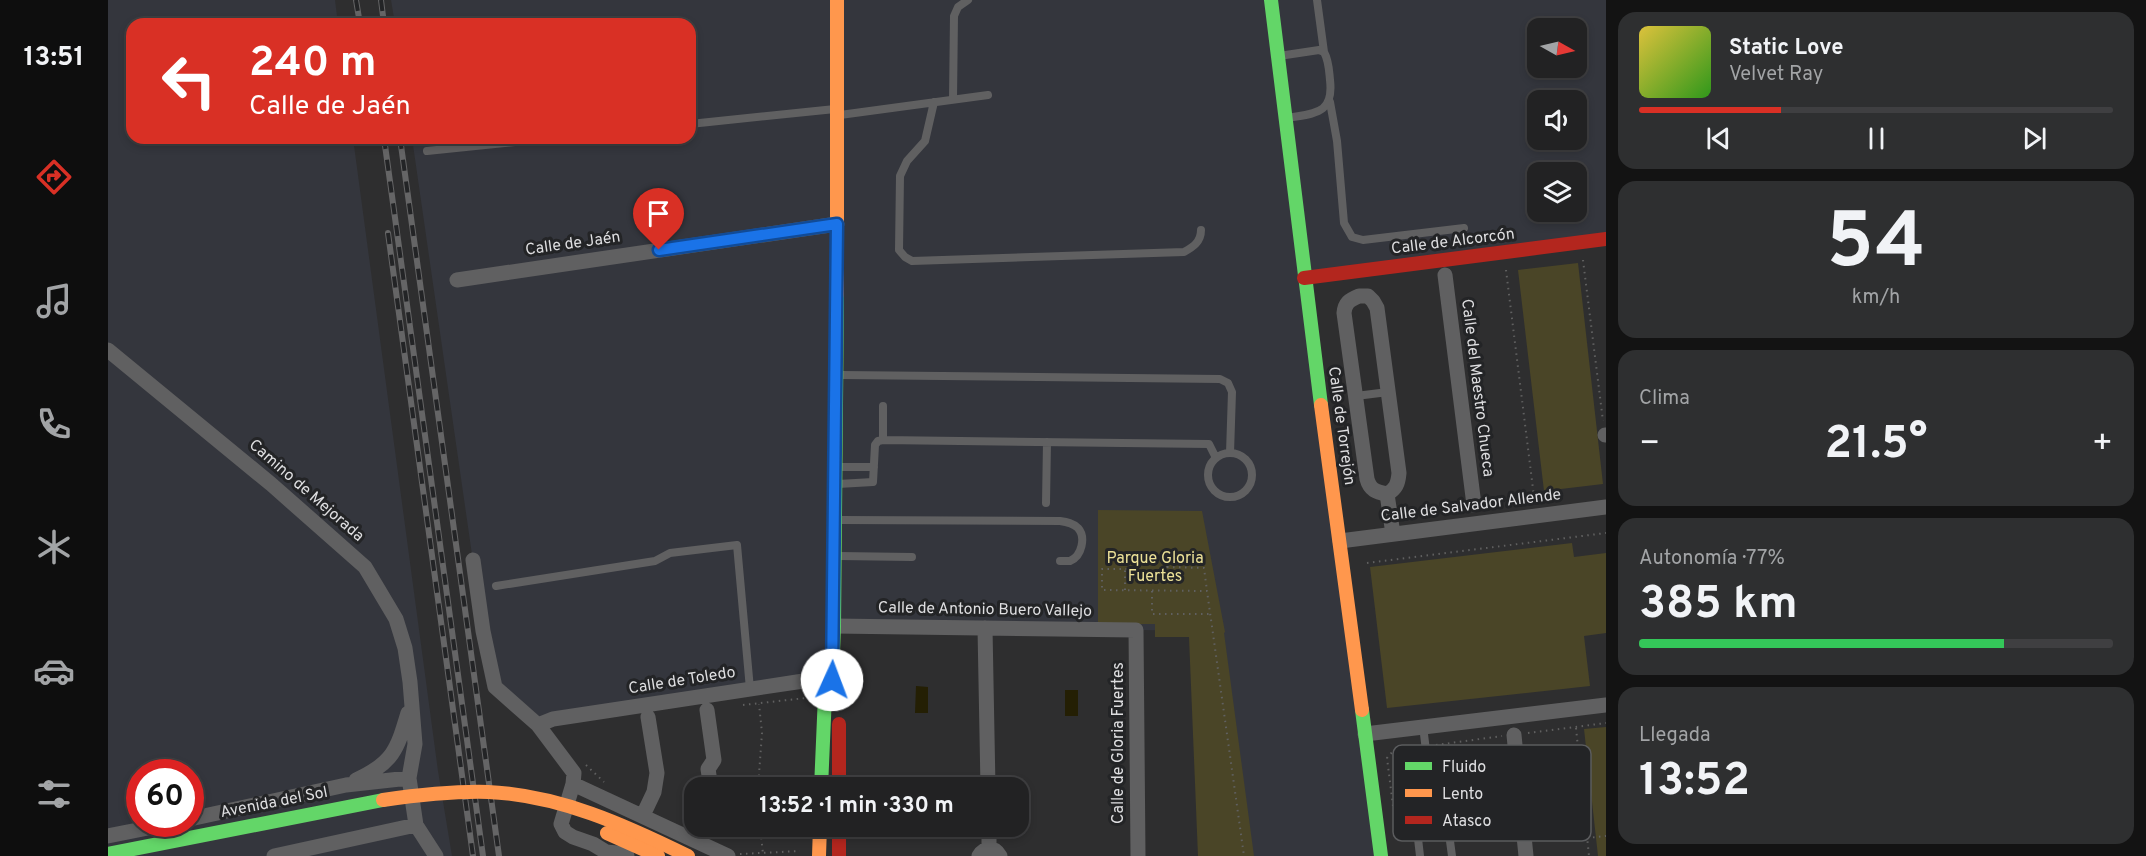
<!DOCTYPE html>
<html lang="es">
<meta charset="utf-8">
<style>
:root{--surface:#222223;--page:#2e2f30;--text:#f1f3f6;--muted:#a2a4a6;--line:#3f3f41;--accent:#d93025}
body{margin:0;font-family:Overpass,sans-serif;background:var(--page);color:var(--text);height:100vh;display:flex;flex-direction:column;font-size:22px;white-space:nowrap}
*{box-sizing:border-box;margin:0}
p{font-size:20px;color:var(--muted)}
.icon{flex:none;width:33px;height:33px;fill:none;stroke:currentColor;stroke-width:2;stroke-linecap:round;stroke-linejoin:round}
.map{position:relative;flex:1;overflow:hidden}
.side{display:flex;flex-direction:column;gap:12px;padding:12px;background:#131313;width:540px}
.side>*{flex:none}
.top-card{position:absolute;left:18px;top:18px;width:570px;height:126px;border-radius:18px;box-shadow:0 3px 9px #0003,0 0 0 2px var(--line);background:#d93025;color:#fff;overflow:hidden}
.needle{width:39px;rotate:98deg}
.tools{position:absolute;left:1419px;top:18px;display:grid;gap:12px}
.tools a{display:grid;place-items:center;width:60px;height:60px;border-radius:12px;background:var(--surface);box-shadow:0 3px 9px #0003,0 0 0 2px var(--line);font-size:30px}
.speed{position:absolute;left:18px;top:759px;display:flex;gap:12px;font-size:30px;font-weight:700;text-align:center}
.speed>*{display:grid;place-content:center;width:78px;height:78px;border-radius:50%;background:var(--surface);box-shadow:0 3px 9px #0003,0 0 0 2px var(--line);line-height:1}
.speed .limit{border:9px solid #d22;background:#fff;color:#111}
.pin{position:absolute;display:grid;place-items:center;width:51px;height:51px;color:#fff;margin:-62px -26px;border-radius:50% 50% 50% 0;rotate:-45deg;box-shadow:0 0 6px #0007}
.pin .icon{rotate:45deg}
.me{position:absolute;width:66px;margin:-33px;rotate:2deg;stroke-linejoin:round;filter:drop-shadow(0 0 4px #0008)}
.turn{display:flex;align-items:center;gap:21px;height:126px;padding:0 24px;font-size:27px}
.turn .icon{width:78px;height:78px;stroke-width:2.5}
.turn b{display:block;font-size:42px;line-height:51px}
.big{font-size:45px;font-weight:700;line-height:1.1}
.side .widget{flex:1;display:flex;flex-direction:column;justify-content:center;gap:9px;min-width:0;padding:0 21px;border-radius:18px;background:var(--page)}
.side .dial{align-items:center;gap:0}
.dial b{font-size:78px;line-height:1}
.song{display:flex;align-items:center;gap:18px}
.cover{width:72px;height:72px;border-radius:9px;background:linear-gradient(135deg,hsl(50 70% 55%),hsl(110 70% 35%))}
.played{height:6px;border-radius:3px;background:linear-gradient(90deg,var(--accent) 30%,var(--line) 30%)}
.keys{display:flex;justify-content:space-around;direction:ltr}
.heat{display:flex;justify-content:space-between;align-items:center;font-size:33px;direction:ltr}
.charge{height:9px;border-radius:4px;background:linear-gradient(90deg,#34c759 77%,var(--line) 0)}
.trip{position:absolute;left:576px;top:777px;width:345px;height:60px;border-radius:18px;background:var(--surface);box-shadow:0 3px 9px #0003,0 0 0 2px var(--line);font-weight:700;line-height:60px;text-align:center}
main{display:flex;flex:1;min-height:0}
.tab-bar{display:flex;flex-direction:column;width:108px;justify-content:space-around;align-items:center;background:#0e0e0e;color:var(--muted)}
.tab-bar .icon{width:42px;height:42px}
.tab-bar .selected{color:var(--accent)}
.tab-bar b{font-size:27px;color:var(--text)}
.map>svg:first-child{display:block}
</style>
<main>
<nav class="tab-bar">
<b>13:51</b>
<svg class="icon selected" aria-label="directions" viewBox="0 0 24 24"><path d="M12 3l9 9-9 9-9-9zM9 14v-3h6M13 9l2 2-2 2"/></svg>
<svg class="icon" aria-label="music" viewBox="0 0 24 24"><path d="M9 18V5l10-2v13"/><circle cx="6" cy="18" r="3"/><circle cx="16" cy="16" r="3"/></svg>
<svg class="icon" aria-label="phone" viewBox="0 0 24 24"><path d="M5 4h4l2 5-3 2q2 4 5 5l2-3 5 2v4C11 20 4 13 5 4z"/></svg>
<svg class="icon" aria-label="climate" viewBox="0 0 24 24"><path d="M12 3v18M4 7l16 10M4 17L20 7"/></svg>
<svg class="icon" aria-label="car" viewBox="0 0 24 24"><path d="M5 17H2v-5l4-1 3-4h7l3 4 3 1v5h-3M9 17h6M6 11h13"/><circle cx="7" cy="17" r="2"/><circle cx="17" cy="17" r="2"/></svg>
<svg class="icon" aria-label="filters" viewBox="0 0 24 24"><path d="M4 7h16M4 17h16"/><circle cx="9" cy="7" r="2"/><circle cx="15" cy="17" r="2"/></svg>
</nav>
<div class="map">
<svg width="1498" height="856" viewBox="0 0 1498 856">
<rect width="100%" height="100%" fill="#2e2e2f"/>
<!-- built -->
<path fill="#34363d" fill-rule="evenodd" d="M0,0H227L230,24H24V138H245L330,771L344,856H0ZM32,772H82V824H32Z
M283,0H1498V239L1197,279L1273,856H1138L1109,631L726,626L724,680L430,725L387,687L375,631L304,138H582V24H287ZM1430,28H1468V68H1430ZM1430,100H1468V140H1430ZM1430,172H1468V212H1430Z"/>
<!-- green -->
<path fill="#4a4527" d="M1470,263L1495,484L1436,491L1410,270Z
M990,510L1094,511L1117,632L1116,633L1146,856H1090L1081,637H1047V624H990Z
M1464,543L1466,557L1498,553V633L1476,636L1482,686L1279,708L1262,567Z
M1498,727V856H1490L1476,729Z"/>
<!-- water -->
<path fill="#241f04" d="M808,686L820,687V713H807Z
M957,690H970V716H957Z"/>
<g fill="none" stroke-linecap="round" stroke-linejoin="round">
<!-- path -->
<path stroke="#606060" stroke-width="2" stroke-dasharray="1.5 4.5" stroke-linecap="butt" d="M1475,260L1495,421
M1398,270L1426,497
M1031 568a14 14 0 1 1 28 0a14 14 0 1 1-28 0Z
M1259,563L1498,533
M1059,567L1096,568L1099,591
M1031,569H994V590L1099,591L1136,856
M1017,590V569
M1044,591V614H1103
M635,705L698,698
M1468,728L1481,856
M1420,733L1498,723
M1328,745L1394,736
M478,765L496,782
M650,788L654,733L651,704
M1285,806L1279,758L1286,750L1308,747
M652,826L655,854
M1479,838L1498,836
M632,854L692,851"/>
<!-- lane -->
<path stroke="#606061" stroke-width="8" d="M1209,0L1216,52
M1171,56L1211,50L1216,52C1221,61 1221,70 1222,80C1226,114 1207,113 1180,118
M845,99L846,16L850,7L860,0
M826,102L817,141L799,161L792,176L791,250L797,257L804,261L1076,252C1085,247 1093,242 1093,230
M1222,102L1229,141L1236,223L1244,237L1255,240L1356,228
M732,115L880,95
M582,124L727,109
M319,151L445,138
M733,375L1112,379L1120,383L1124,392L1122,453
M1248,396L1280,392
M775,440V406
M1100 475a22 22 0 1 1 44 0a22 22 0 1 1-44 0Z
M732,467H766
M730,484L765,482L767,445L770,441L775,440L1101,444L1108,458
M938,503L939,442
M732,520L952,521C959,522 965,523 970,528C978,537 974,556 962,561C961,561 953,561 952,561
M731,556L804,557
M388,586L547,561L562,553L629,545L642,689
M1315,726L1320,767
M1312,856L1304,786C1306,768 1319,759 1333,774L1344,856"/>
<!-- street -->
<path stroke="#606061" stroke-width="15" d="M1337,275L1366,505
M349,280L729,224
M1251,296H1260L1265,301L1269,308L1291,473C1290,484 1288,489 1279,494C1268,492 1262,490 1259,479L1236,313C1237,303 1241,300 1251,296Z
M0,350L163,484L257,567L288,619L297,648L302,682L307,744L301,778L308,825L328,856
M1497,435H1498
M1279,494L1285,534
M1232,541L1498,507
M365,560L375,631L387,687L430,725L466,773L465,784L453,824L457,832L465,837L485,844L498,852L509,853L519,856
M726,626L1028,630L1030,856
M877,628L880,788
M599,710L606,760L600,769L603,788
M430,725L445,719L702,680H724
M1257,734L1498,705
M1406,735L1418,856
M248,780C285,763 289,750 300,713
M465,784L620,856
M537,811L546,792L549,773L540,717
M82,819L238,785L301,778
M881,826V848
M0,836L60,824
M166,856L308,825
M871,856C876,847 886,846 892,856"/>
<!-- fast -->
<path stroke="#63d668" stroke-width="14" d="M1163,0L1213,405
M1254,710L1273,856
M713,788L717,695L724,680L726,626L729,294"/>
<!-- slow -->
<path stroke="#ff974d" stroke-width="14" d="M729,0V294
M1213,405L1254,710
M499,833L550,856
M711,856L712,826"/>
<!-- jam -->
<path stroke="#b3261e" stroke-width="14" d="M1196,278L1498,239
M731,724V788
M731,826V856"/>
<defs>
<path id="rail" d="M248,0L252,24
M273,0L276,24
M276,138L375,856
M292,138L391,856
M280,233L365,856"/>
</defs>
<!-- rail casing -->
<use href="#rail" stroke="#656566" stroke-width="6"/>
<!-- rail -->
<use href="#rail" stroke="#232426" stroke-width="4" stroke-dasharray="11" stroke-linecap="butt"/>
<!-- fast-bridge -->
<path stroke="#63d668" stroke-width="14" d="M0,854L275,800"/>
<!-- slow-bridge -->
<path stroke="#ff974d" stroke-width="14" d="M275,800C310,795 344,791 380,792C451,795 517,825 580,856"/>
</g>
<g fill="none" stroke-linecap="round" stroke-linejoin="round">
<defs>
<path id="route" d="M551,250L729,224L724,680"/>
</defs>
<!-- route casing -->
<use href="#route" stroke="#114b97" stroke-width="15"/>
<!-- route -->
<use href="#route" stroke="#1a73e8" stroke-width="10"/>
</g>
<g text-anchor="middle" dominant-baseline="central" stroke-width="6" stroke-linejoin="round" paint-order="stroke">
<!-- street labels -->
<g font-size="16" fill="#dedee0" stroke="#232426">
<text transform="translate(1345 242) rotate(-7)">Calle de Alcorcón</text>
<text transform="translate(465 244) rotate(-8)">Calle de Jaén</text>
<text transform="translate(1369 388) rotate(83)">Calle del Maestro Chueca</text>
<text transform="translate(1233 426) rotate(82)">Calle de Torrejón</text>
<text transform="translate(198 491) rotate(41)">Camino de Mejorada</text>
<text transform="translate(1363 506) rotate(-7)">Calle de Salvador Allende</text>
<text transform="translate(877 610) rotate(1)">Calle de Antonio Buero Vallejo</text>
<text transform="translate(574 681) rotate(-9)">Calle de Toledo</text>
<text transform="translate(1011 743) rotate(-90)">Calle de Gloria Fuertes</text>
<text transform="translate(166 803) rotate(-11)">Avenida del Sol</text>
</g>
<!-- park labels -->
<g font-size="16" fill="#ece197" stroke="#232426">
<text x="1047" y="559">Parque Gloria<tspan x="1047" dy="18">Fuertes</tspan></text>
</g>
</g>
<!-- legend -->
<rect x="1285" y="745" width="198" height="96" rx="9" fill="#232426" stroke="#5b5c5e" stroke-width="1.5"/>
<rect x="1297" y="762" width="27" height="8" fill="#63d668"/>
<rect x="1297" y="789" width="27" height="8" fill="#ff974d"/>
<rect x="1297" y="816" width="27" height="8" fill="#b3261e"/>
<g font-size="16" fill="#dedee0">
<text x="1334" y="772">Fluido</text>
<text x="1334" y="799">Lento</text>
<text x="1334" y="826">Atasco</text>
</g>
</svg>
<div class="tools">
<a><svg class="needle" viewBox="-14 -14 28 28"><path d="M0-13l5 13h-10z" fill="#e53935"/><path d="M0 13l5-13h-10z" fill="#a2a4a6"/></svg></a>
<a><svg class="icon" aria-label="sound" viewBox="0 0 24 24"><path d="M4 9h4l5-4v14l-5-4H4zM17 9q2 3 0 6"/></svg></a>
<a><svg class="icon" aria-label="layers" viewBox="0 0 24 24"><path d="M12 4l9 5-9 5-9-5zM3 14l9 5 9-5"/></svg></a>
</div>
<div class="speed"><div class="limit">60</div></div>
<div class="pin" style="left:551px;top:250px;background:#d93025"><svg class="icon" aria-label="arrive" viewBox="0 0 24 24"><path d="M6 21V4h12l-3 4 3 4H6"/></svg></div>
<svg class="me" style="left:724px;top:680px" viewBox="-20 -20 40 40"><circle r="19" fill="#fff"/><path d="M0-13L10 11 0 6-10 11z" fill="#1a73e8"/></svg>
<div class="trip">13:52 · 1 min · 330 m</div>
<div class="top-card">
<div class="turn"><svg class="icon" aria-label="left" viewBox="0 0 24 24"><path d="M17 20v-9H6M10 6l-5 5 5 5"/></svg><div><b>240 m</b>Calle de Jaén</div></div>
</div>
</div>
<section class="side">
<div class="widget">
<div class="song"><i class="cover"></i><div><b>Static Love</b><p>Velvet Ray</p></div></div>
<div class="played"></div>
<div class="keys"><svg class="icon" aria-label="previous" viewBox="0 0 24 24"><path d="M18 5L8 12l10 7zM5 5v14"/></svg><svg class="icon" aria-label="pause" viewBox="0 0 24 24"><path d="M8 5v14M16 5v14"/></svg><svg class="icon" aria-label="next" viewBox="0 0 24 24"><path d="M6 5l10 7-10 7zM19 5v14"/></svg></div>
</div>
<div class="widget dial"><b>54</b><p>km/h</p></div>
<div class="widget"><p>Clima</p>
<div class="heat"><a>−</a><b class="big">21.5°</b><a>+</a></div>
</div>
<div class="widget"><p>Autonomía · 77%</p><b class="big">385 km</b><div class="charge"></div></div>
<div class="widget"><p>Llegada</p><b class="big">13:52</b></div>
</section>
</main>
